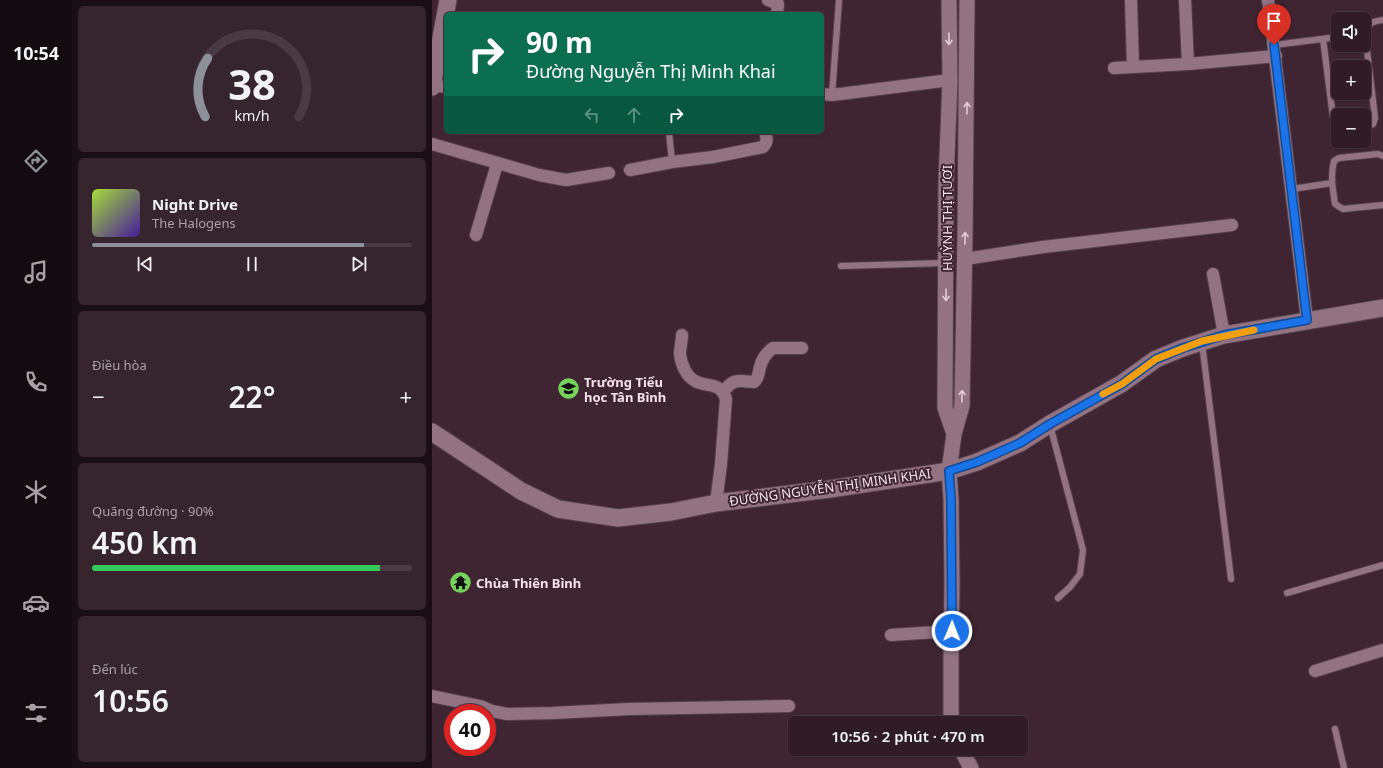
<!DOCTYPE html>
<html lang="vi">
<meta charset="utf-8">
<style>
:root{--surface:#2f1c26;--page:#37252e;--text:#f1f3f6;--muted:#a7a1a7;--line:#4a3a43;--accent:#8c9099}
body{margin:0;font-family:"Noto Sans",sans-serif;background:var(--page);color:var(--text);height:100vh;display:flex;flex-direction:column;font-size:15px;white-space:nowrap}
*{box-sizing:border-box;margin:0}
p{font-size:13px;color:var(--muted)}
.icon{flex:none;width:22px;height:22px;fill:none;stroke:currentColor;stroke-width:2;stroke-linecap:round;stroke-linejoin:round}
.map{position:relative;flex:1;overflow:hidden}
.details{display:flex;flex-direction:column;gap:6px;padding:6px;background:#1a0f15;width:360px}
.details>*{flex:none}
.top-card{position:absolute;left:12px;top:12px;width:380px;height:122px;border-radius:6px;box-shadow:0 1px 3px #0004,0 0 0 1px var(--line);background:#0b6e4f;color:#fff;overflow:hidden}
.fabs{position:absolute;left:899px;top:12px;display:grid;gap:8px}
.fabs a{display:grid;place-items:center;width:40px;height:40px;border-radius:6px;background:var(--surface);box-shadow:0 1px 3px #0004,0 0 0 1px var(--line);font-size:20px}
.speed{position:absolute;left:12px;top:704px;display:flex;gap:8px;font-size:20px;font-weight:700;text-align:center}
.speed>*{display:grid;place-content:center;width:52px;height:52px;border-radius:50%;background:var(--surface);box-shadow:0 1px 3px #0004,0 0 0 1px var(--line);line-height:1}
.speed .limit{border:6px solid #d22;background:#fff;color:#111}
.pin{position:absolute;display:grid;place-items:center;width:34px;height:34px;color:#fff;margin:-41px -17px;border-radius:50% 50% 50% 0;rotate:-45deg;box-shadow:0 0 4px #0007}
.pin .icon{rotate:45deg}
.me{position:absolute;width:44px;margin:-22px;rotate:1deg;stroke-linejoin:round;filter:drop-shadow(0 0 3px #0008)}
.turn{display:flex;align-items:center;gap:14px;height:84px;padding:0 16px;font-size:18px}
.turn .icon{width:52px;height:52px;stroke-width:2.5}
.turn b{display:block;font-size:28px;line-height:34px}
.lanes{display:flex;align-items:center;height:38px;padding:0 16px;background:#0003;justify-content:center;gap:20px;direction:ltr}
.lanes .off{opacity:.35}
.big{font-size:30px;font-weight:600;line-height:1.1}
.details .tile{flex:1;display:flex;flex-direction:column;justify-content:center;gap:6px;min-width:0;padding:0 14px;border-radius:6px;background:var(--page)}
.details .dial{align-items:center;gap:0}
.dial svg{height:104px;overflow:visible;fill:none;stroke:var(--line);stroke-width:7;stroke-linecap:round;text-anchor:middle}
.dial text{fill:var(--text);stroke:none}
.song{display:flex;align-items:center;gap:12px}
.cover{width:48px;height:48px;border-radius:6px;background:linear-gradient(135deg,hsl(80 70% 55%),hsl(260 70% 35%))}
.played{height:4px;border-radius:2px;background:linear-gradient(90deg,var(--accent) 85%,var(--line) 85%)}
.keys{display:flex;justify-content:space-around;direction:ltr}
.heat{display:flex;justify-content:space-between;align-items:center;font-size:22px;direction:ltr}
.charge{height:6px;border-radius:3px;background:linear-gradient(90deg,#34c759 90%,var(--line) 0)}
.trip{position:absolute;left:356px;top:716px;width:240px;height:40px;border-radius:6px;background:var(--surface);box-shadow:0 1px 3px #0004,0 0 0 1px var(--line);font-weight:600;line-height:40px;text-align:center}
main{display:flex;flex:1;min-height:0}
.tab-bar{display:flex;flex-direction:column;width:72px;justify-content:space-around;align-items:center;background:#130b0f;color:var(--muted)}
.tab-bar .icon{width:28px;height:28px}
.tab-bar .selected{color:var(--accent)}
.tab-bar b{font-size:18px;color:var(--text)}
.map>svg:first-child{display:block}
</style>
<main>
<nav class="tab-bar">
<b>10:54</b>
<svg class="icon selected" aria-label="directions" viewBox="0 0 24 24"><path d="M12 3l9 9-9 9-9-9zM9 14v-3h6M13 9l2 2-2 2"/></svg>
<svg class="icon" aria-label="music" viewBox="0 0 24 24"><path d="M9 18V5l10-2v13"/><circle cx="6" cy="18" r="3"/><circle cx="16" cy="16" r="3"/></svg>
<svg class="icon" aria-label="phone" viewBox="0 0 24 24"><path d="M5 4h4l2 5-3 2q2 4 5 5l2-3 5 2v4C11 20 4 13 5 4z"/></svg>
<svg class="icon" aria-label="climate" viewBox="0 0 24 24"><path d="M12 3v18M4 7l16 10M4 17L20 7"/></svg>
<svg class="icon" aria-label="car" viewBox="0 0 24 24"><path d="M5 17H2v-5l4-1 3-4h7l3 4 3 1v5h-3M9 17h6M6 11h13"/><circle cx="7" cy="17" r="2"/><circle cx="17" cy="17" r="2"/></svg>
<svg class="icon" aria-label="filters" viewBox="0 0 24 24"><path d="M4 7h16M4 17h16"/><circle cx="9" cy="7" r="2"/><circle cx="15" cy="17" r="2"/></svg>
</nav>
<section class="details">
<div class="tile dial"><svg viewBox="0 0 100 80">
<path d="M14 69A42 42 0 1 1 86 69"/>
<path d="M14 69A42 42 0 0 1 16 24" stroke="#8c9099"/>
<text x="50" y="56" font-size="32" font-weight="700">38</text>
<text x="50" y="72" font-size="11">km/h</text>
</svg></div>
<div class="tile">
<div class="song"><i class="cover"></i><div><b>Night Drive</b><p>The Halogens</p></div></div>
<div class="played"></div>
<div class="keys"><svg class="icon" aria-label="previous" viewBox="0 0 24 24"><path d="M18 5L8 12l10 7zM5 5v14"/></svg><svg class="icon" aria-label="pause" viewBox="0 0 24 24"><path d="M8 5v14M16 5v14"/></svg><svg class="icon" aria-label="next" viewBox="0 0 24 24"><path d="M6 5l10 7-10 7zM19 5v14"/></svg></div>
</div>
<div class="tile"><p>Điều hòa</p>
<div class="heat"><a>−</a><b class="big">22°</b><a>+</a></div>
</div>
<div class="tile"><p>Quãng đường · 90%</p><b class="big">450 km</b><div class="charge"></div></div>
<div class="tile"><p>Đến lúc</p><b class="big">10:56</b></div>
</section>
<div class="map">
<svg width="951" height="768" viewBox="0 0 951 768">
<rect width="100%" height="100%" fill="#3f2532"/>
<g fill="none" stroke-linecap="round" stroke-linejoin="round">
<defs>
<path id="service" d="M932,33C939,23 937,22 951,20
M891,39L901,117L906,126
M842,45L906,37
M400,95L407,0
M932,128L941,124L943,118L933,33
M237,132L240,162
M951,156L946,154L907,158L902,161C898,176 901,190 903,204L911,209L951,205
M860,189L900,183
M409,266L513,263
M770,343L799,579
M618,425L651,550L648,574L638,587L626,598
M855,593L951,565
M903,729L912,768"/>
<path id="minor" d="M336,0L346,4L345,14
M699,0L701,67L756,64L844,56
M753,0L756,64
M836,0L875,320
M682,68L701,67
M0,85L14,87
M390,94L400,95L518,80
M0,144L107,175L134,180L177,173
M198,170L240,162L281,157L331,147C336,142 335,138 333,132
M44,235L65,164
M533,259L611,247L800,225
M781,274L792,335
M250,335C250,341 248,348 248,354C249,364 254,376 263,381C276,388 288,381 294,399L289,464L284,503
M292,391C302,378 306,381 322,382C327,378 326,374 328,367C330,359 334,353 341,348H370
M459,635L519,631
M883,671L951,650
M0,696L48,706L60,711L75,714L121,713L197,709L357,706"/>
<path id="tertiary" d="M517,0L518,80L514,183L513,408L522,434
M519,723V656L520,584L519,499L517,471L522,434L530,406L533,235L535,0
M529,749L539,768"/>
<path id="secondary" d="M0,87L16,0
M0,432L89,491L126,509L186,518L239,512L284,503L398,489L517,471L545,462L588,443L618,424L689,384L724,359L751,348L792,335L951,308"/>
</defs>
<!-- service casing -->
<use href="#service" stroke="#57414c" stroke-width="8"/>
<!-- minor casing -->
<use href="#minor" stroke="#57414c" stroke-width="14"/>
<!-- tertiary casing -->
<use href="#tertiary" stroke="#57414c" stroke-width="17"/>
<!-- secondary casing -->
<use href="#secondary" stroke="#57414c" stroke-width="19"/>
<!-- service -->
<use href="#service" stroke="#937382" stroke-width="6"/>
<!-- minor -->
<use href="#minor" stroke="#937382" stroke-width="12"/>
<!-- tertiary -->
<use href="#tertiary" stroke="#937382" stroke-width="15"/>
<!-- secondary -->
<use href="#secondary" stroke="#937382" stroke-width="17"/>
</g>
<!-- one-way arrows -->
<defs><path id="oneway-shaft" d="M-6 0H5M1.5-3L5.5 0L1.5 3" fill="none" stroke-width="1.6" stroke-linecap="round" stroke-linejoin="round"/></defs>
<g stroke="#e1ccd5">
<use href="#oneway-shaft" transform="translate(517 39) rotate(90)"/>
<use href="#oneway-shaft" transform="translate(535 108) rotate(-89)"/>
<use href="#oneway-shaft" transform="translate(533 238) rotate(-89)"/>
<use href="#oneway-shaft" transform="translate(514 295) rotate(90)"/>
<use href="#oneway-shaft" transform="translate(530 396) rotate(-89)"/>
</g>
<g fill="none" stroke-linecap="round" stroke-linejoin="round">
<defs>
<path id="route" d="M520,631L519,499L517,471L545,462L588,443L618,424L690,384L724,359L751,348L792,335L875,320L842,45"/>
</defs>
<!-- route casing -->
<use href="#route" stroke="#114b97" stroke-width="10"/>
<!-- route -->
<use href="#route" stroke="#1a73e8" stroke-width="7"/>
<!-- slow -->
<path stroke="#f59e0b" stroke-width="7" d="M671,394L690,384L724,359L770,341L822,330"/>
</g>
<!-- icons -->
<defs>
<symbol id="school-disc" viewBox="-11 -11 22 22"><circle r="9.5" fill="#76d25a" stroke="#3f2532"/><path d="M0-5L7-2L0 1L-7-2ZM-4 1L0 2.5L4 1V4Q0 6-4 4Z" fill="#111"/></symbol>
<symbol id="temple-disc" viewBox="-11 -11 22 22"><circle r="9.5" fill="#76d25a" stroke="#3f2532"/><path d="M0-6L5-2H3V0L6.5 2.5H4V6H1.5V3h-3V6H-4V2.5H-6.5L-3 0V-2H-5Z" fill="#111"/></symbol>
</defs>
<g fill-rule="evenodd">
<use href="#school-disc" x="124" y="376" width="25" height="25"/>
<use href="#temple-disc" x="16" y="570" width="25" height="25"/>
</g>
<g text-anchor="middle" dominant-baseline="central" stroke-width="4" stroke-linejoin="round" paint-order="stroke">
<!-- street labels -->
<g font-size="13" fill="#f4e2ea" stroke="#3f2532">
<text transform="translate(515 218) rotate(-90)">HUỲNH THỊ TƯƠI</text>
<text transform="translate(398 487) rotate(-8)">ĐƯỜNG NGUYỄN THỊ MINH KHAI</text>
</g>
<!-- poi labels -->
<g font-size="13" font-weight="bold" fill="#f4e2ea" stroke="#3f2532" text-anchor="start">
<text x="152" y="382">Trường Tiểu<tspan x="152" dy="15">học Tân Bình</tspan></text>
<text x="44" y="583">Chùa Thiên Bình</text>
</g>
</g>
</svg>
<div class="fabs">
<a><svg class="icon" aria-label="sound" viewBox="0 0 24 24"><path d="M4 9h4l5-4v14l-5-4H4zM17 9q2 3 0 6"/></svg></a>
<a>+</a>
<a>−</a>
</div>
<div class="speed"><div class="limit">40</div></div>
<div class="pin" style="left:842px;top:45px;background:#d93025"><svg class="icon" aria-label="arrive" viewBox="0 0 24 24"><path d="M6 21V4h12l-3 4 3 4H6"/></svg></div>
<svg class="me" style="left:520px;top:631px" viewBox="-20 -20 40 40"><circle r="17" fill="#1a73e8" stroke="#fff" stroke-width="3"/><path d="M0-11L8 9 0 5-8 9z" fill="#fff"/></svg>
<div class="trip">10:56 · 2 phút · 470 m</div>
<div class="top-card">
<div class="turn"><svg class="icon" aria-label="right" viewBox="0 0 24 24"><path d="M7 20v-9h11M14 6l5 5-5 5"/></svg><div><b>90 m</b>Đường Nguyễn Thị Minh Khai</div></div>
<div class="lanes"><svg class="icon off" aria-label="left" viewBox="0 0 24 24"><path d="M17 20v-9H6M10 6l-5 5 5 5"/></svg><svg class="icon off" aria-label="ahead" viewBox="0 0 24 24"><path d="M12 20V5M6 11l6-6 6 6"/></svg><svg class="icon" aria-label="right" viewBox="0 0 24 24"><path d="M7 20v-9h11M14 6l5 5-5 5"/></svg></div>
</div>
</div>
</main>
